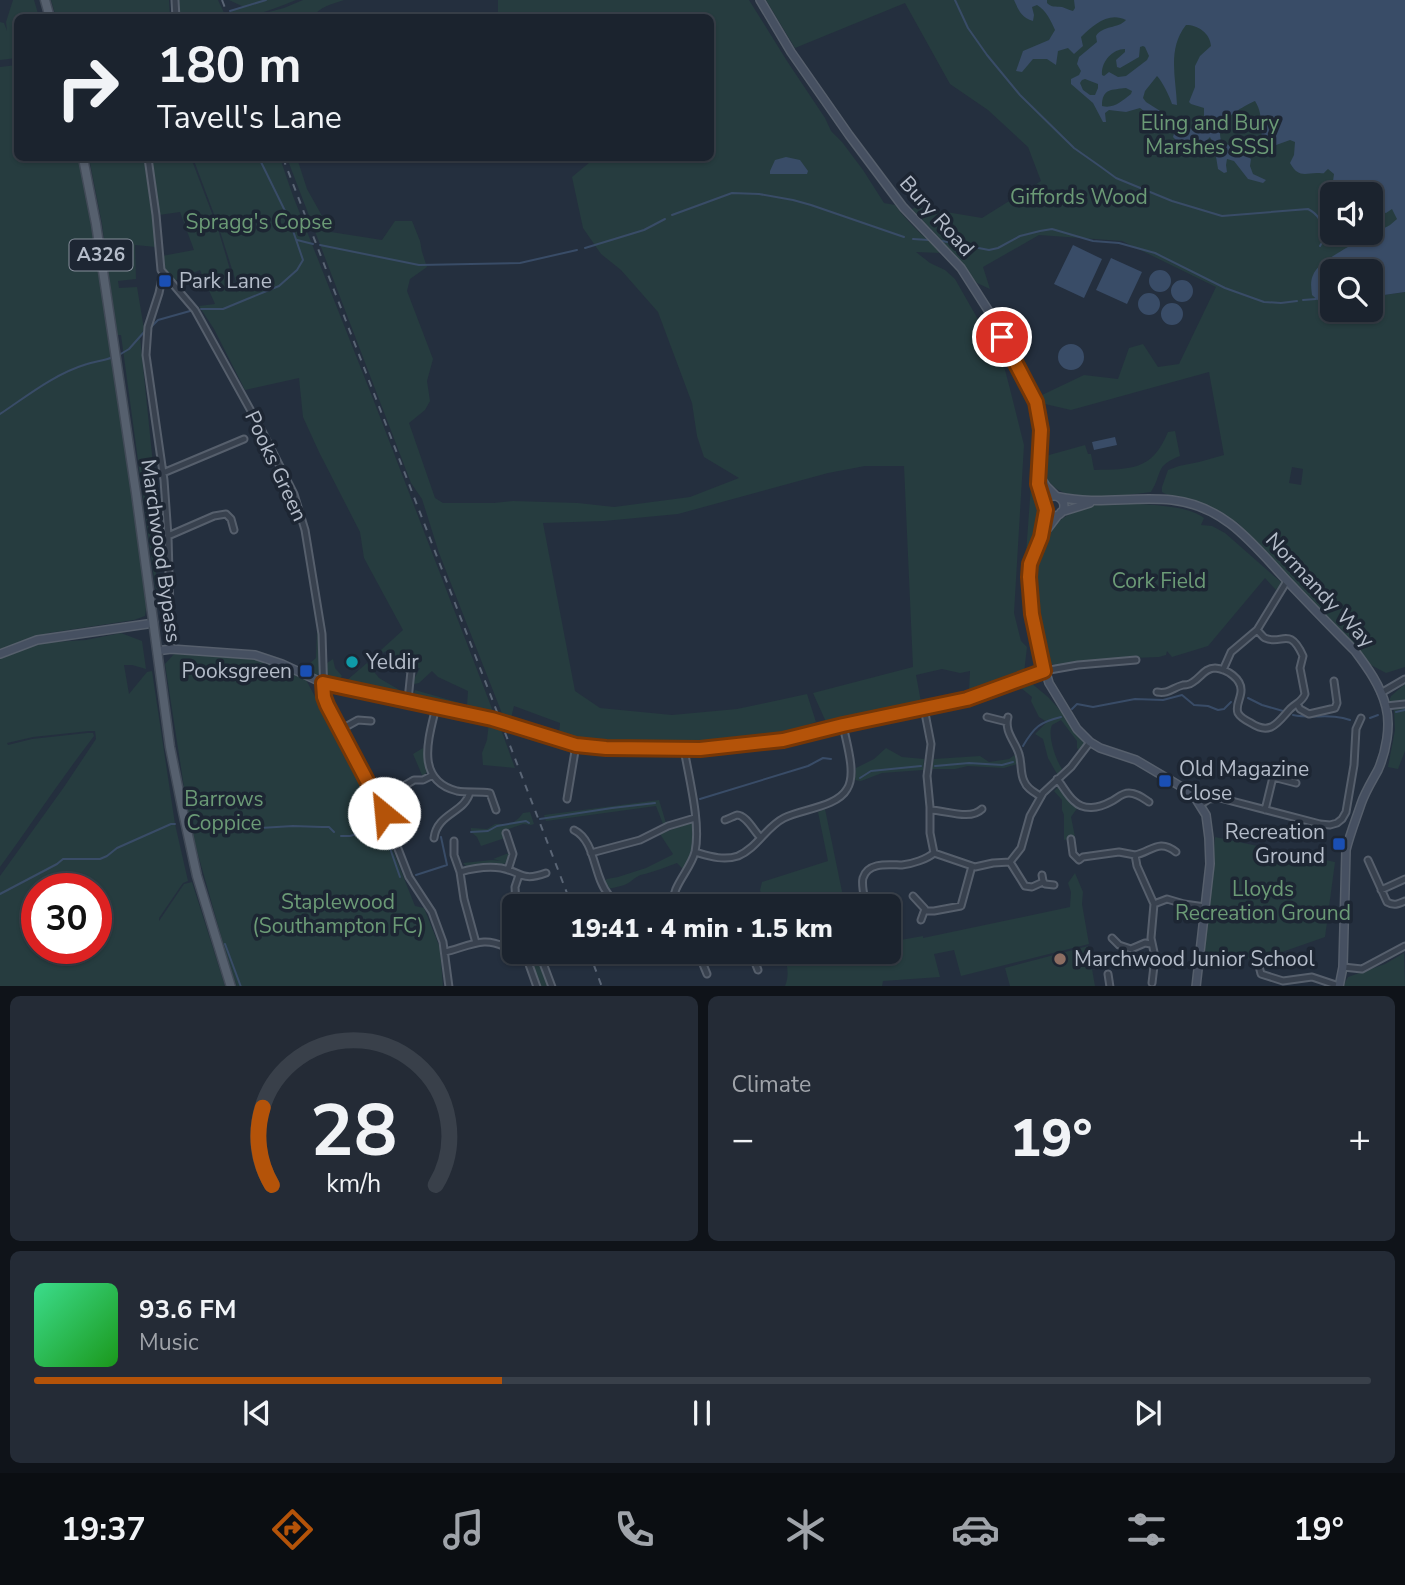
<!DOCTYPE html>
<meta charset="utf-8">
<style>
:root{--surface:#1b232e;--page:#242b36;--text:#f1f3f6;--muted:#a0a4aa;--line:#39404a;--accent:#b45309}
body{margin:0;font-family:"Nunito Sans",sans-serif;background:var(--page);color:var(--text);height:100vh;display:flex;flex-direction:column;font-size:26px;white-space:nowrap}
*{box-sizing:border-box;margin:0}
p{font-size:23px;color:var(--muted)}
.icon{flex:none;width:38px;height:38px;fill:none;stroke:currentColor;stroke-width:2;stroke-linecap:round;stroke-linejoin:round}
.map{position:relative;height:986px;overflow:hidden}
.details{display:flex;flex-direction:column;gap:10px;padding:10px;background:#0f1319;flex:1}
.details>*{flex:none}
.top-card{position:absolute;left:14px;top:14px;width:700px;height:147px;border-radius:10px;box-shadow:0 2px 5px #0004,0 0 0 2px var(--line);background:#1b232e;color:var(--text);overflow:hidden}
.fabs{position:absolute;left:1320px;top:182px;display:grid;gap:14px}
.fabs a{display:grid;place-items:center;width:63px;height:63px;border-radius:10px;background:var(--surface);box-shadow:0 2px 5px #0004,0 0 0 2px var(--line);font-size:35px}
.speed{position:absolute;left:21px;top:873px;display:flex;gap:14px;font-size:35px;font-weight:700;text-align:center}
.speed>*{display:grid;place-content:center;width:91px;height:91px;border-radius:50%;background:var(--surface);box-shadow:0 2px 5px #0004,0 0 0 2px var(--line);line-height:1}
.speed .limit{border:10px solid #d22;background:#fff;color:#111}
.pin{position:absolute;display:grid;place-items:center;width:60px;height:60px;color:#fff;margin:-30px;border:4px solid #fff;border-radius:50%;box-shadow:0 2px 7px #0007}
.me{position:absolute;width:77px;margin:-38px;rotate:332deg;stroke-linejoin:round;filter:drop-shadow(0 0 5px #0008)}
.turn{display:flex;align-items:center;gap:24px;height:147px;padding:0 28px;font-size:32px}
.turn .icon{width:91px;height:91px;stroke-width:2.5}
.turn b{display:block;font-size:49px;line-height:60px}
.big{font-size:52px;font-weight:800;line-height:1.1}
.details .tile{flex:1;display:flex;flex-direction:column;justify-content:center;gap:10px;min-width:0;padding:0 24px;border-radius:10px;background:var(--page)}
.details .dial{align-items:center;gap:0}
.dial svg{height:182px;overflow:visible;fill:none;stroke:var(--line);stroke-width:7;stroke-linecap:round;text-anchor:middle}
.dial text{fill:var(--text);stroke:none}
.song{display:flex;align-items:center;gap:21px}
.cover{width:84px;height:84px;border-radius:10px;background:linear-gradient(135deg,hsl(150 70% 55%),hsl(120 70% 35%))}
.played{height:7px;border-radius:4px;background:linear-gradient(90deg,var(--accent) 35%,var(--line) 35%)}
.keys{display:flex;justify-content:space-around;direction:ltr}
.heat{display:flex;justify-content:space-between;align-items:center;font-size:38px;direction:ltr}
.details .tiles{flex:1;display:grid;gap:10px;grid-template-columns:1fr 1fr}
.tile:last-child{grid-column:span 2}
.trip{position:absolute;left:502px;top:894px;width:399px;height:70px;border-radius:10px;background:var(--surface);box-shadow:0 2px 5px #0004,0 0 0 2px var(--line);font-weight:800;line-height:70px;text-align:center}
.tabs{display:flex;height:112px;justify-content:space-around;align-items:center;background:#0b0e12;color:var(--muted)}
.tabs .icon{width:49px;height:49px}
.tabs .current{color:var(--accent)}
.tabs b{font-size:32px;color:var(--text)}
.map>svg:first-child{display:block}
</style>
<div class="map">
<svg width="1405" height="987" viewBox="0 0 1405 987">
<rect width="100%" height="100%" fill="#242f3e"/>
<!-- green -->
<path fill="#263c3f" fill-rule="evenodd" d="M13,0H34L39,17L18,18L17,58L0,60V22L4,23L7,31L6,22Z
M51,0H169L170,17H56Z
M178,0H218L226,17L178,18Z
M229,0H296C276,8 253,18 231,18L234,16L231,11L244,7Z
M303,0H344C332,4 319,7 313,17H250L284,8Z
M498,0H749L787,61L825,118L831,131L842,142L863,170L884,203L895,205C903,216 912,225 922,235C928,241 934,244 939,251L940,253L916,252L930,263L945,270L955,279L992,344L1005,370L1010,389L1024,445L1014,613L1021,641L1027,647L1024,673L983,689L969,691L970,671L960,673L942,669L916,675L921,702L866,715L826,722L813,693L913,667L904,466H865L828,473L678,514L604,521L543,523L575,691L600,708L672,715L737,709L807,694L816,722L775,736L717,743L673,745L580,739L559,734L560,723L514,706L511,718L503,716L439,553L422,499L411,483L287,158H297L307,189L331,232L382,240L395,221H412L420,241L422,252L427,267L410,279L407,291L433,359L427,381L430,401L425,410L409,423L435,498L443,503H494L513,501L578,503L614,507L690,497L739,478L704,457L697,436L692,403L658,312L621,270L601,254L583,228L572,177L590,162V158H710V18L498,17Z
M766,0H1321L1399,146L1405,279L1370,271H1332V310H1370V297L1405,292V667L1386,673L1371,665L1238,523C1221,513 1204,504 1184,499C1177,496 1169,497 1162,492V487L1168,470L1179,466L1199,462L1224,455L1209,372L1071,410L1045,404L1042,395L1084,375L1118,379L1129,348L1143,344L1158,367L1179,364L1216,287L1122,241L1039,235L983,267L990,289L977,283L942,241L912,209L916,207L982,218L1041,181L1028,147L988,110L950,84L905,3L795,48ZM1332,194H1370V233H1332ZM1292,467L1303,469L1301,485L1289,483Z
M17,65L18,158H79L97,258L120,403L147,601L145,616L134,620L49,633L0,649V67Z
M89,158H144L156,247L135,245L136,279L118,281L119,288L137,287L144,329L140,337L154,474L159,541L154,554L158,594L155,586L121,335H117L102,224Z
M151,158H191L218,229L237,293V285L218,225L193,158H280L293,196L375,404L494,714L467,709V711L421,700L416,697L414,693L415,690L467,705L468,691L438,677L432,671L419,683L414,684V679L420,668H412L388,650L383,653L381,650L403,630L364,558L360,532L319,452L303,417L299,378L245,390L214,329L199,306L215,304L200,270L174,281L164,268L162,256L194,250L180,212L159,215Z
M1175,431L1180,456C1154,466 1163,473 1151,492C1124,495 1062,508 1047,478C1043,472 1043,464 1042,457L1085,445L1088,454H1091L1094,470C1131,469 1152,471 1168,432Z
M1031,485L1037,487L1039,510L1035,531L1028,556L1026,554Z
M1128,503C1148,505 1188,505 1204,518L1201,525L1212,526L1225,533L1282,583L1276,590L1265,578L1208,646L1172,657L1167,651L1166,655L1159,657L1107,659L1057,665L1050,664L1046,656C1042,639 1036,621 1034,603C1028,558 1042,519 1090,506C1102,503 1115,504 1128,503Z
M317,631H319L321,667L320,673L316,676L303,669L316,658Z
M121,633L142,641L146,669L132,665H124L129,694L147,672L152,671L175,824L188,881L183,883L159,918V921L184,884L192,882L225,986H0V876L64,787L96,739L95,731H89L33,737L7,743L8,745L32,739L87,733H93L94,736C61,779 32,823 0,867V657L38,643L86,640ZM37,889H96V948H37Z
M219,653L264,661L304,676L380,818L415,906L424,908L440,948L443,986H237L232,975L190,826L165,664L174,654Z
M333,659L335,668L342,676L337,682L326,675L327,663Z
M367,663L379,678L403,692L401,694H391L344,684L346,681Z
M1030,682C1036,687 1042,692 1048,697C1062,711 1073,728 1086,743L1081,752L1077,748V741L1061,720L1052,725C1047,735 1056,760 1062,769L1057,774L1048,758L1043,739L1035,734L1047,722L1039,717L1031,701L1032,697L1020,687Z
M1405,684V702L1388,703L1391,696Z
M1405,707V751L1398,769L1388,767L1395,730L1394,710Z
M489,722L499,724L515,768L483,765L482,753L487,740Z
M423,748L428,771L424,775H422L413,754Z
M886,748L902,757L924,759L923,770L882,773L861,781L855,780L856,768L874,759Z
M1016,754L1017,764L1004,768L968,766L955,769H932L934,759L980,756L989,762L1009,759Z
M1059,786L1068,800L1078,807L1071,817L1075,837L1064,840V815L1062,810V800L1054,791Z
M659,800L666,823L663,824L656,806L546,821L544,815Z
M825,809L845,906H765L760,890L762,882L828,861L818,812Z
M530,812L534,824L531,825L523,824L503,831L505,838L481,846L477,837L471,832V828L487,829L495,824H511L519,818L523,813Z
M692,822V852L683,869L677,863C666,867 656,871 645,874C638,875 635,878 630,882C625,886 615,887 608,889L606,887L603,882L607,879L618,877L646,868L672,855L673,854L660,834Z
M1215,837L1335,862L1325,937L1262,959L1204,958Z
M511,852L509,862L503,864L486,863L466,866L463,863L492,860L501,861L493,859Z
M1075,873L1083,892L1082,904L1089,944L961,976L954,950L934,954L940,977L883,981L882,986H785C790,975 787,963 783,952H889V942L923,936V938L1070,907L1071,892L1068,883Z
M1088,946L1095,986H1010L1005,968Z
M1404,953L1405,986H1343L1348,977L1385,964Z
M533,955L538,956L539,958L548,986H540L530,959Z"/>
<!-- water -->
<path fill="#394c67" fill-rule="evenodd" d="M1014,0H1047V3C1052,8 1055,6 1062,7C1066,8 1068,10 1073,11L1075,8L1074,0H1405V292L1370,297V271H1332V303L1322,304L1312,295C1311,287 1310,280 1314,273C1321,258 1374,234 1390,225L1397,219L1392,209L1386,213L1370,209V194H1335L1332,188L1334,174L1328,169C1321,175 1327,173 1317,173C1303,174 1298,177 1290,163L1294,155L1295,142L1290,140L1268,148H1264L1261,146C1262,132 1263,113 1255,101C1246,105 1228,115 1222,124C1219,129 1220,136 1221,141L1240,151L1251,159L1250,166L1253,174L1266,180L1263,183L1248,179L1234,161L1227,159L1226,165L1227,172L1224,173L1218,169C1216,156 1215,148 1210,137C1198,151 1186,151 1173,137L1176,127L1180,124L1188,126L1193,131H1201L1204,122V108L1191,104L1189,102L1195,87V66L1200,56L1211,46C1210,33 1198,25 1186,25C1167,49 1176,78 1177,105L1172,104C1170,97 1162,81 1157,76L1145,91L1143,98L1146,102L1165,114L1161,118L1149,115L1140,108L1126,112L1109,110L1105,113L1106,122H1103L1093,103L1071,84V79L1079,75L1081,71L1077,64L1079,57L1097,42L1096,36C1103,25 1118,29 1126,20C1109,11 1093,25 1081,37L1083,46L1074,54L1068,48L1058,51L1056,65L1047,59H1033L1022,72L1016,71L1023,51L1049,40L1055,30C1051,21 1046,10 1037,5L1032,7L1034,15L1033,21C1021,17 1019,11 1014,0ZM1143,46L1145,47L1149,56L1147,60L1126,76L1118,77L1109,72L1104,76L1102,75C1101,62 1112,49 1125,49V52L1116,60L1117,67L1120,68L1139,57L1140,47ZM1085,79L1098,84V88L1095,95H1090L1083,90L1080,83L1082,80ZM1126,88L1132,91L1131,94C1122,101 1114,109 1102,106C1102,88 1112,90 1126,88Z
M786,157L800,160L808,171L807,174H770V171L775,160Z
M1073,245L1102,259L1084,298L1054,284Z
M1111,258L1142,272L1127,304L1096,290Z
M1149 281a11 11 0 1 1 22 0a11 11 0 1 1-22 0Z
M1171 291a11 11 0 1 1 22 0a11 11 0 1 1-22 0Z
M1138 304a11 11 0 1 1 22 0a11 11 0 1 1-22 0Z
M1161 314a11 11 0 1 1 22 0a11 11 0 1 1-22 0Z
M1058 357a13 13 0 1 1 26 0a13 13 0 1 1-26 0Z
M1115,437L1117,445L1094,450L1092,442Z"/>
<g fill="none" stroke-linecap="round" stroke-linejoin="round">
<!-- stream -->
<path stroke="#394c67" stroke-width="2" d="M955,0L968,28L987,55L1020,95L1074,148L1101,167L1116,178L1172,201L1222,216L1308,209C1320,215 1322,224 1326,236L1320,246
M230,11L266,0
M205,18L223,13
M672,215L732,193L759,194L793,200L811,205L904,237
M913,239L929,240
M297,240L313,244
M942,241L989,250L998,248L1020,236L1040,231L1052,229L1093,241L1119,243L1155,253L1225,288L1264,302L1281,303L1297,301
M320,245L419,265L520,263L577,250
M585,248L644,230L665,219
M1303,300L1316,299
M201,309H223L279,286L297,270L303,260L289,219L259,158
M150,328L158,320L190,311
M119,355L129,349L145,331
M0,414C27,396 54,374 87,364C96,361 104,361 113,357
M1248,698L1262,705L1283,711
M1072,709L1077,704L1093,707L1135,699L1163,700L1182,695L1194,705L1208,706L1218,710L1224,709L1231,702
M1396,712L1405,710
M1293,715C1312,719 1333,713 1350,720
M1370,718L1378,715
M1023,746C1034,727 1040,722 1061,717
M935,766L969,763L1002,765L1013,762
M860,778L871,771L921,766
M700,799L808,766L823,758L831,759
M540,819L612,808L655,803
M191,826L208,830L230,826L260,828L293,826L322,827H329L334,832
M379,828L381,827L384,831L400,877
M471,832L488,831L497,826L526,821L529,823
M341,836H350L375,829
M416,875L447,865L441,837
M0,894L57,864L63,859H100L107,856L117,848L171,824H175
M225,944L241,987"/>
<defs>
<path id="street" d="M175,0L176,18
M148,158L156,215L161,270L195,310L261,429L294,494L305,530L322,634L324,697L331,715L384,813L409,877L432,912L443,942L449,987
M163,273L159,293L148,327L146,355L164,480L168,536L171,649
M163,473L244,439
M168,536L214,516L226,514L231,519L234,530
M406,667L411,671L408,700
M1223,670L1231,652L1257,630L1287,581
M1044,671L1078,665L1136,660
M1157,692C1169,694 1172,688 1183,685C1188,684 1188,686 1193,682C1201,677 1205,668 1215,668C1227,669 1242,679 1241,691C1241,698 1235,706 1238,713C1240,717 1247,721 1251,723C1271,736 1278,722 1290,709C1296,703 1302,702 1305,694L1300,668L1303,656C1289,625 1282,646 1265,638C1263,637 1259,632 1257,630
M1381,693L1405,679
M1297,704L1300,709L1309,714L1335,708L1337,703L1334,681
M1386,706L1405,704
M436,707C429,737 414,780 457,791C468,793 479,791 490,793L496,810
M924,708L931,744L927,776L930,807V833L934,853
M987,717L1007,722
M1008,717C1004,732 1015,741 1019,754C1022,763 1020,773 1024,781C1027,789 1034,792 1040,796
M340,730L358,720L371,721
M1057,779C1063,786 1067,795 1074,801C1084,811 1099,808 1110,802C1117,799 1121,793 1129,793C1137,793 1143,798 1149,802
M402,787L414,780H423L433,775
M567,799L576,745
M1200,805L1209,799L1220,798L1320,824L1330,825L1337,823L1342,819L1346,812L1354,765L1356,729L1361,718
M930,810C945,810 970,821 982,809
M1265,810L1273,777L1296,783
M725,820C726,820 736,815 737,815C746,815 754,831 760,837
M574,830C596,841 593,876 608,894
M506,833L513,854L508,870
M434,838C437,813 465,813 470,792
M1071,839L1073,854L1079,860L1083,857L1119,852L1135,855L1137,866L1154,904L1167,899L1184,904L1205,907
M454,841V855L460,872L464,899L476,943
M695,852C709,856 723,861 738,856C757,848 766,827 784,818C802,809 837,807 847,789C857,774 846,742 843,725
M591,853L640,840L668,826L695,818
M934,853L975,867L993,863L1010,862L1021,848L1030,816L1043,793L1071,767L1090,742
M1135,855C1151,852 1159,838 1176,852
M1368,860L1387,902C1394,906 1398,904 1405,901
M1010,862L1025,886L1032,887L1043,882
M460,872C474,868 486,866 501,868C522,872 521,882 546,873
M1042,875L1043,881L1045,884L1054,885
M1381,890L1405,879
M913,896L925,909L921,920
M516,906L515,887L519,875
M673,906C671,886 690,871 695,852C701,824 689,778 684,749
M866,906C865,899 861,886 863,878C868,861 891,865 902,865C912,864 927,859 934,853
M925,911H934L961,906L972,866
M1112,938L1119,945L1131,949L1145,943L1151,944
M445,952C458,949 471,943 484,942C499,941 515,952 527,959L537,987
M537,952L540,955L552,987
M698,952L707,974
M751,952L758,970
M1259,966L1261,974L1283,981L1312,977L1339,986
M1343,967L1362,969L1405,946
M1108,974L1110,987
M1152,983L1155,957L1151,938L1154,904"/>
<path id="secondary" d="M760,0L791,52L849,135L903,207L961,268L988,310L1036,402L1041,430L1038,484L1044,507
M1039,475L1046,486L1056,496
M1044 506a10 10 0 1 1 20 0a10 10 0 1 1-20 0Z
M1059,497C1097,505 1134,496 1172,500C1227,506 1255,547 1291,585C1312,607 1333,629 1355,651C1367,667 1381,686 1386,707C1391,726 1386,752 1378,770C1372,781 1365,792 1361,804C1356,819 1350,834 1346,850L1343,967L1339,987
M1046,510L1041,537L1030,564V589L1038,645L1049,683L1077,729L1090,742L1100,748L1136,760L1180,786L1196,799L1206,815L1209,838L1210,864L1196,987
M1061,512L1090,503
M1042,536L1058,515
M157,651L171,649L255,655L282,664L323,683L492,719L576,745L606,748L700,749L783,740L828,728L967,699L1044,671
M0,654L37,640L154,623"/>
<path id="primary" d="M45,0L50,18
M83,158L96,224L136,493L170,747L183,812L197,876L231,987"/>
</defs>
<!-- street casing -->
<use href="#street" stroke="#565f6c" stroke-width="9"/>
<!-- secondary casing -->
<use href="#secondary" stroke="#565f6c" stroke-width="10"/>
<!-- primary casing -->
<use href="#primary" stroke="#414a57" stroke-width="11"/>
<!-- street -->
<use href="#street" stroke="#38414e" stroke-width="5"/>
<!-- secondary -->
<use href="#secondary" stroke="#465061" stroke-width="7"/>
<!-- primary -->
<use href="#primary" stroke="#56606e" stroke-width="8"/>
<!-- rail -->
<path stroke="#5a6575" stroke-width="2" stroke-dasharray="7 7" stroke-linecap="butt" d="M222,0L229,18
M283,158L572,906
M589,952L602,987"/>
</g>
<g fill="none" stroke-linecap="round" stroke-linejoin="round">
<defs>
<path id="route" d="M384,813L327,705L324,697L323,683L492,719L576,745L606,748L700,749L783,740L843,725L967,699L1044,671L1032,614L1029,577L1030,564L1041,537L1046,510L1038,484L1041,430L1036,402L1002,337"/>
</defs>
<!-- route casing -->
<use href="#route" stroke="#753606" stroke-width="18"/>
<!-- route -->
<use href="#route" stroke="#b45309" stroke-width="12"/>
</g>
<!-- markers -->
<g fill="#1a4fb4" stroke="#1d2633" stroke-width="2.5">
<rect x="158" y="274" width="14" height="14" rx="3.5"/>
<rect x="299" y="664" width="14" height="14" rx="3.5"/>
<rect x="1158" y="774" width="14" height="14" rx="3.5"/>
<rect x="1332" y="837" width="14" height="14" rx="3.5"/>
</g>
<circle fill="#0f9aa8" stroke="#1d2633" stroke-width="2.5" cx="352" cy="662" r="7"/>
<circle fill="#8d6e63" stroke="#1d2633" stroke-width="2.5" cx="1060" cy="959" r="7"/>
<g text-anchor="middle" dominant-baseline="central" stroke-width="7" stroke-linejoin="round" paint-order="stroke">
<!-- shield labels -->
<rect fill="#1d2633" stroke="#878f9c" stroke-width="2" x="69.5" y="239.5" width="63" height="31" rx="5"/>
<g font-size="19" font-weight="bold" fill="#b4bcc9">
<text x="101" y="255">A326</text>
</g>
<!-- park labels -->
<g font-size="21" fill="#6b9a76" stroke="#1d2633">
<text x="1210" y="123">Eling and Bury<tspan x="1210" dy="24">Marshes SSSI</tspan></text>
<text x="1079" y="197">Giffords Wood</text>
<text x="259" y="222">Spragg's Copse</text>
<text x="1159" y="581">Cork Field</text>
<text x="224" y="799">Barrows<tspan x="224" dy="24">Coppice</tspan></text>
<text x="1263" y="889">Lloyds<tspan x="1263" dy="24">Recreation Ground</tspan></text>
<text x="338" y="902">Staplewood<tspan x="338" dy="24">(Southampton FC)</tspan></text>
</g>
<!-- street labels -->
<g font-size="21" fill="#b4bcc9" stroke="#1d2633">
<text transform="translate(937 216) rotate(48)">Bury Road</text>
<text transform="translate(276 466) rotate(65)">Pooks Green</text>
<text transform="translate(161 551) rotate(82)">Marchwood Bypass</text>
<text transform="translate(1320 590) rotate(47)">Normandy Way</text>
</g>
<!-- poi labels -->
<g font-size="21" fill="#b4bcc9" stroke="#1d2633" text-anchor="start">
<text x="179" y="281">Park Lane</text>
<text x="366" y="662">Yeldir</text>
<text x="292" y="671" text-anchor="end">Pooksgreen</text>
<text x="1179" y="769">Old Magazine<tspan x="1179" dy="24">Close</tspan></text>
<text x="1325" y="832" text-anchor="end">Recreation<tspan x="1325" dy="24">Ground</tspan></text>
<text x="1074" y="959">Marchwood Junior School</text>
</g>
</g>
</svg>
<div class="fabs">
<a><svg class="icon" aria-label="sound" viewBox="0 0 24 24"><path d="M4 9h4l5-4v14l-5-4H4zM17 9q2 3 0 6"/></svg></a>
<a><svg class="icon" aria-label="search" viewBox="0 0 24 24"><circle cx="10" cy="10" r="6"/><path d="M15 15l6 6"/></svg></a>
</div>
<div class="speed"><div class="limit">30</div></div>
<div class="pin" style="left:1002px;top:337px;background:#d93025"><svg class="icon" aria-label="arrive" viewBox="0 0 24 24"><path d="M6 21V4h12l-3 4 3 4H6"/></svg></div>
<svg class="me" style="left:384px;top:813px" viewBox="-20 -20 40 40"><circle r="19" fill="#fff"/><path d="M0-13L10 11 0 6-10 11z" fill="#b45309"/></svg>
<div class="trip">19:41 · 4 min · 1.5 km</div>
<div class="top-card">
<div class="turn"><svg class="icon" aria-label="right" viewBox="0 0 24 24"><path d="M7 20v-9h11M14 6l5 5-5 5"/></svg><div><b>180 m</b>Tavell's Lane</div></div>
</div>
</div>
<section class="details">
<div class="tiles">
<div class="tile dial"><svg viewBox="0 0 100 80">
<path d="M14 69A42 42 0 1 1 86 69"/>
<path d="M14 69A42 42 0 0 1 10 35" stroke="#b45309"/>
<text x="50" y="56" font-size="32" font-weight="700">28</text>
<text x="50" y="72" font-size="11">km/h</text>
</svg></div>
<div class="tile"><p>Climate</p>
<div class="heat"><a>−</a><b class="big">19°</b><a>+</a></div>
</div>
<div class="tile">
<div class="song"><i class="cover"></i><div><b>93.6 FM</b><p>Music</p></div></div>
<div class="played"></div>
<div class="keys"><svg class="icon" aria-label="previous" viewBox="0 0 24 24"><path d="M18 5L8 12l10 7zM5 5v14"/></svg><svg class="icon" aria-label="pause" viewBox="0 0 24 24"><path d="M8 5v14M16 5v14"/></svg><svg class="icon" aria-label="next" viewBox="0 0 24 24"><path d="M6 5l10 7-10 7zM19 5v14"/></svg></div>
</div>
</div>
</section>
<nav class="tabs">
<b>19:37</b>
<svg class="icon current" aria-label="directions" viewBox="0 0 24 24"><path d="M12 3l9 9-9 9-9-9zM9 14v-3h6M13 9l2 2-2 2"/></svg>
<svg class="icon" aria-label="music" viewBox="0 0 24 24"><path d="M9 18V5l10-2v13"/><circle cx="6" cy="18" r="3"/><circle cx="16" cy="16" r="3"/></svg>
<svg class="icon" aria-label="phone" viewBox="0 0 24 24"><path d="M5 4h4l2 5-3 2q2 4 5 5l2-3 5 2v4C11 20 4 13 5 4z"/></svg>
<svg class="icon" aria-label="climate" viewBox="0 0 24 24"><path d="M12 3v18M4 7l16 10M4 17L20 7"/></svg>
<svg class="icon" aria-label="car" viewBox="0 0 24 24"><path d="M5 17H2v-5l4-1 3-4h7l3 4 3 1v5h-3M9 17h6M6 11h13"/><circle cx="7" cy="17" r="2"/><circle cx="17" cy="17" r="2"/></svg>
<svg class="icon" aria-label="filters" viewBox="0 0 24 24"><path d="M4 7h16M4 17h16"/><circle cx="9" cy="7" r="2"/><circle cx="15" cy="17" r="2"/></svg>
<b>19°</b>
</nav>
